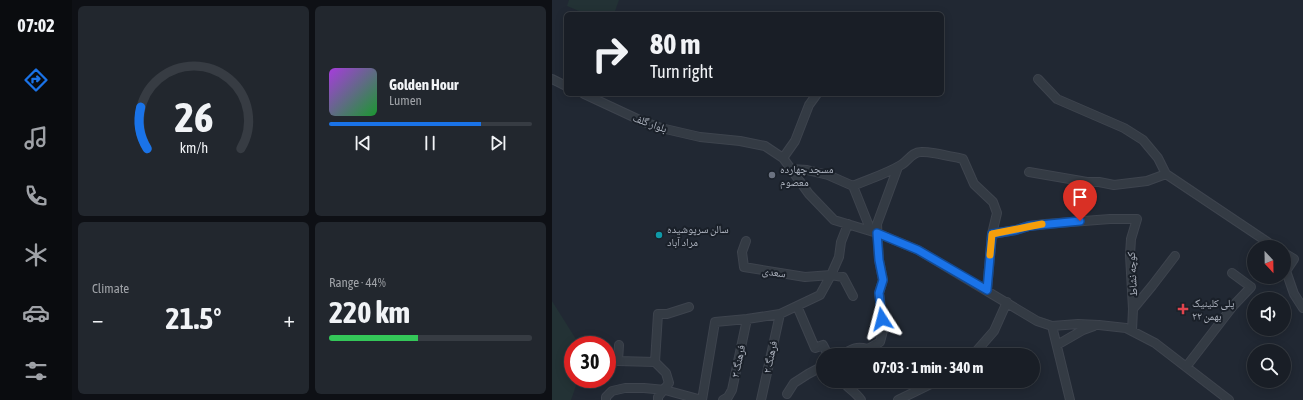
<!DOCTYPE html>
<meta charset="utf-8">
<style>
:root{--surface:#191e26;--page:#22272e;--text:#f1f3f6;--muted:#9fa2a7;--line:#373c43;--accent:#1a73e8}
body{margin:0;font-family:"Asap Condensed","Noto Naskh Arabic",sans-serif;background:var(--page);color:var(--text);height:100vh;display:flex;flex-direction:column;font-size:15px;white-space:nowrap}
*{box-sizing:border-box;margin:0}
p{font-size:13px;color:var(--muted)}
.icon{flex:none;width:22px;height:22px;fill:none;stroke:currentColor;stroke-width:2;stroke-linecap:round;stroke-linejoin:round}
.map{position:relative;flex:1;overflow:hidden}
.drawer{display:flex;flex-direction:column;gap:6px;padding:6px;background:#0e1015;width:480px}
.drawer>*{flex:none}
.banner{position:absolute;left:12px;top:12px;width:380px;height:84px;border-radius:6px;box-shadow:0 2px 10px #0003,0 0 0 1px var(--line);background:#191e26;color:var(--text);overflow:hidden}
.needle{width:26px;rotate:158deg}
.fabs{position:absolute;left:695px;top:240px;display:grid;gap:8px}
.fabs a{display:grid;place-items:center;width:44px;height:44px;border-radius:50%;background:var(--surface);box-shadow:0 2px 10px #0003,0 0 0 1px var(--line);font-size:20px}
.speed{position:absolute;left:12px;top:336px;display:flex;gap:8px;font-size:20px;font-weight:700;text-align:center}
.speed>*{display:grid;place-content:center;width:52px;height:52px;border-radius:50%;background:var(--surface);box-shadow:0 2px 10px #0003,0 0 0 1px var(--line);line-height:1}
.speed .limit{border:6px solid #d22;background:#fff;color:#111}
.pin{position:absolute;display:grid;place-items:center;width:34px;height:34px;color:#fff;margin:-41px -17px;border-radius:50% 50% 50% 0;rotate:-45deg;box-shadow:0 0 4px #0007}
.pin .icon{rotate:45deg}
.me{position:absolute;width:44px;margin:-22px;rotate:351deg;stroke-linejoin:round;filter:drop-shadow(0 0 3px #0008)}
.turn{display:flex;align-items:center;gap:14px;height:84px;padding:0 20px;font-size:18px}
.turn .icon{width:52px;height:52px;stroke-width:2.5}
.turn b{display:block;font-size:28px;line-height:34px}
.big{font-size:30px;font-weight:700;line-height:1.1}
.drawer .card{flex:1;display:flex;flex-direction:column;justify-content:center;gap:6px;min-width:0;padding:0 14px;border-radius:6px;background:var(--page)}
.drawer .dial{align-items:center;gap:0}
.dial svg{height:104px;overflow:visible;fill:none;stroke:var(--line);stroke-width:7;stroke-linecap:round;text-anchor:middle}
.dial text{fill:var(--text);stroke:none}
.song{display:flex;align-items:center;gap:12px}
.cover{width:48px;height:48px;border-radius:6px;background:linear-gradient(135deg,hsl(280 70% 55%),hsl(130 70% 35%))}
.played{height:4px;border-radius:2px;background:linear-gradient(90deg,var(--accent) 75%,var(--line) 75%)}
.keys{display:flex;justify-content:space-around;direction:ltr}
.heat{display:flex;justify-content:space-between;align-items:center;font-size:22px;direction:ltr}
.charge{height:6px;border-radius:3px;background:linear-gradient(90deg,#34c759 44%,var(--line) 0)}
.drawer .tiles{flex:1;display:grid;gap:6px;grid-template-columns:repeat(2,1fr)}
.trip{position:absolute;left:264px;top:348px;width:224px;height:40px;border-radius:20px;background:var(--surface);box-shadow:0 2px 10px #0003,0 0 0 1px var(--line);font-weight:700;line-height:40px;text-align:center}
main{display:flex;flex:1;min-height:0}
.menu{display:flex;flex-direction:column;width:72px;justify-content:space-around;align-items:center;background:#0a0c0f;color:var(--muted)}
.menu .icon{width:28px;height:28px}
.menu .selected{color:var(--accent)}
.menu b{font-size:18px;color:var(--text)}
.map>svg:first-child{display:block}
</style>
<main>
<nav class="menu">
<b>07:02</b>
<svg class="icon selected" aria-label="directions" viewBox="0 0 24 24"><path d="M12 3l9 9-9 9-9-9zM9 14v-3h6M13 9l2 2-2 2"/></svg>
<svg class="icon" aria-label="music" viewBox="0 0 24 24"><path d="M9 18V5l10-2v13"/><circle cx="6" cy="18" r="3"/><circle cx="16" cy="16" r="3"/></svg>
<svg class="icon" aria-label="phone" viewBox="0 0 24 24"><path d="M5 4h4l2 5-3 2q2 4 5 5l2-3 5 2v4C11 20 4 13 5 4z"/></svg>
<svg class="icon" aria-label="climate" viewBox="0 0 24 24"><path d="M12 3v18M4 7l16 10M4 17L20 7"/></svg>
<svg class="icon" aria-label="car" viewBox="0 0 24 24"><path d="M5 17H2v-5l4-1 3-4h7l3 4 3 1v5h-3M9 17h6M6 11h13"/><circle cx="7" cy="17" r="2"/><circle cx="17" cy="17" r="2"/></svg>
<svg class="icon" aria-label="filters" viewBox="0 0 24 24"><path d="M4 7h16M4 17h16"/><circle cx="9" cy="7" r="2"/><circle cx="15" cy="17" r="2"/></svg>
</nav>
<section class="drawer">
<div class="tiles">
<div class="card dial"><svg viewBox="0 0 100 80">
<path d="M14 69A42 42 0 1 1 86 69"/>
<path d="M14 69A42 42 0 0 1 9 37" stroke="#1a73e8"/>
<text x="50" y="56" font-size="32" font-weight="700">26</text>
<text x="50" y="72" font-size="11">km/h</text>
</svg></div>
<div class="card">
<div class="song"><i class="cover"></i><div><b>Golden Hour</b><p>Lumen</p></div></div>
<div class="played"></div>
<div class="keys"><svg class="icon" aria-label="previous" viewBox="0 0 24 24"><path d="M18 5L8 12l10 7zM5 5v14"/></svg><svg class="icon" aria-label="pause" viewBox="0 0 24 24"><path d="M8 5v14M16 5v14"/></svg><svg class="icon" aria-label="next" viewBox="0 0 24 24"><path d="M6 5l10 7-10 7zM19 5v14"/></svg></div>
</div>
<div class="card"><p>Climate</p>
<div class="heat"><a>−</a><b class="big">21.5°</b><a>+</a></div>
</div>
<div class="card"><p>Range · 44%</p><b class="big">220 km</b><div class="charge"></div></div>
</div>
</section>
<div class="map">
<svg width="751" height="400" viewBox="0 0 751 400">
<rect width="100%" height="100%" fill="#212833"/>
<!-- green -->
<path fill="#233235" d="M17,0H67L62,14H34L15,6Z
M0,301L27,344V345H21V379H26V380L19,400H0Z"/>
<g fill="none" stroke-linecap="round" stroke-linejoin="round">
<defs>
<path id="minor" d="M0,79L14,86
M486,79L505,99L572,128L591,140L606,158L614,174L723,247
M32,94L92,122L109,128L148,137L188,141L213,146L231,158L257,194L282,220L325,233L366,250L485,321L500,326L526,324L547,325L574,328L603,343L677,400
M231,158L243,141L257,105L265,94
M239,169L255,170L276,175L301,186L319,231
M477,172L535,182H547L562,185L595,181L614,174
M301,186C317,179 334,174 349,165C356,161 360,152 369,152C378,151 401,157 411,159L422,184L441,202L445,213L440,234L435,290
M440,234L464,230L477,226L493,224L558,219H585L579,239L578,255L581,309L580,331
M194,241L190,252L192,267L253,277L279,275L291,277L301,296
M732,253L742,259L734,271L742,294L751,308
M245,306L263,348L271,345L276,355
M581,309L600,286L623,256
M500,326L518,400
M67,345L66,361L103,362L114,373L117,383L106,397V400
M505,345L531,330L542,326
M290,355C300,349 303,346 316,349L328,342L332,327L327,293L331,280L327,260L325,224L346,167
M421,355L442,331L455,302
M103,362L106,314H115L137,307
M634,367L681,306L699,287L680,273
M291,381C296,389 304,392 309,400
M235,394L242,383L256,374L271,366
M54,400V397L60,391L73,388H92L113,390L150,400
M150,400L163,322L195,319L228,314L268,295L279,275L287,257L289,242L296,224
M171,400L176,397L180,390L195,319
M209,400L228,314
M346,400L385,381"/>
</defs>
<!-- minor casing -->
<use href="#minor" stroke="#3e444e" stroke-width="10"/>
<!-- minor -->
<use href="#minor" stroke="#343b44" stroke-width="8"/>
</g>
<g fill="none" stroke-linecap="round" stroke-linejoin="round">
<defs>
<path id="route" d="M330,319L327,293L331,280L327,260L325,233L366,250L435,290L440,234L464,230L477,226L528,221"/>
</defs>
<!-- route casing -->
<use href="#route" stroke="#114b97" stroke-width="10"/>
<!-- route -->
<use href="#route" stroke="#1a73e8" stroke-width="7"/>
<!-- slow -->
<path stroke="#f59e0b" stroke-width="7" d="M438,255L440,234L490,224"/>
</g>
<!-- markers -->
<circle fill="#6b7280" stroke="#1a2029" stroke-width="1.5" cx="220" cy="175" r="4"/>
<circle fill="#0f9aa8" stroke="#1a2029" stroke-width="1.5" cx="107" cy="235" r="4"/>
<path fill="#e0444e" stroke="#1a2029" stroke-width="1.5" d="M629 303h4v4h4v4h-4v4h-4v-4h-4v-4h4z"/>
<g text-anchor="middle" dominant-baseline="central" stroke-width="4" stroke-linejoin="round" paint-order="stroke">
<!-- street labels -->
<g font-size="11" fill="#afb5c1" stroke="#1a2029">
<text transform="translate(98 123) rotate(20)">بلوار گلف</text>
<text transform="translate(222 272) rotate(8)">سعدی</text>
<text transform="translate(580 274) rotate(-93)">کوچه نشاط</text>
<text transform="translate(218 357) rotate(-78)">فرهنگ ۲</text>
<text transform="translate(186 361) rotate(-78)">فرهنگ ۳</text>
</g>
<!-- poi labels -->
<g font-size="11" fill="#afb5c1" stroke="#1a2029" text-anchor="start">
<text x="228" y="169">مسجد چهارده<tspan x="228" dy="13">معصوم</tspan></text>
<text x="115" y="229">سالن سرپوشیده<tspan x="115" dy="13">مراد آباد</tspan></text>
<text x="640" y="303">پلی کلینیک<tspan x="640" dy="13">۲۲ بهمن</tspan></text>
</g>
</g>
</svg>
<div class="fabs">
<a><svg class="needle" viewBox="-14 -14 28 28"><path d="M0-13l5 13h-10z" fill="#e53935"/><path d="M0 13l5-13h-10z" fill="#9fa2a7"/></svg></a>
<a><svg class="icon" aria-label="sound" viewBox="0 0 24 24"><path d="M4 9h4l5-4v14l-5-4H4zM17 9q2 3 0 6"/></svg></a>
<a><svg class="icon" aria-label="search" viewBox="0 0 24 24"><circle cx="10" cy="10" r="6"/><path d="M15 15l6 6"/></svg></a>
</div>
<div class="speed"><div class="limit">30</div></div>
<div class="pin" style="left:528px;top:221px;background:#d93025"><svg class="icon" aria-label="arrive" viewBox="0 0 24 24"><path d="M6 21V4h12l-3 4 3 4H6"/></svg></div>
<svg class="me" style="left:330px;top:319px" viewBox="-20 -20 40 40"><path d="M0-17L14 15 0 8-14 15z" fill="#1a73e8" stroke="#fff" stroke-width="4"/></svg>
<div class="trip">07:03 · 1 min · 340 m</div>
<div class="banner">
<div class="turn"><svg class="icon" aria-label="right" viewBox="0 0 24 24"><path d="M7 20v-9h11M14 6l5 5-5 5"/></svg><div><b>80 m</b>Turn right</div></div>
</div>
</div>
</main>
